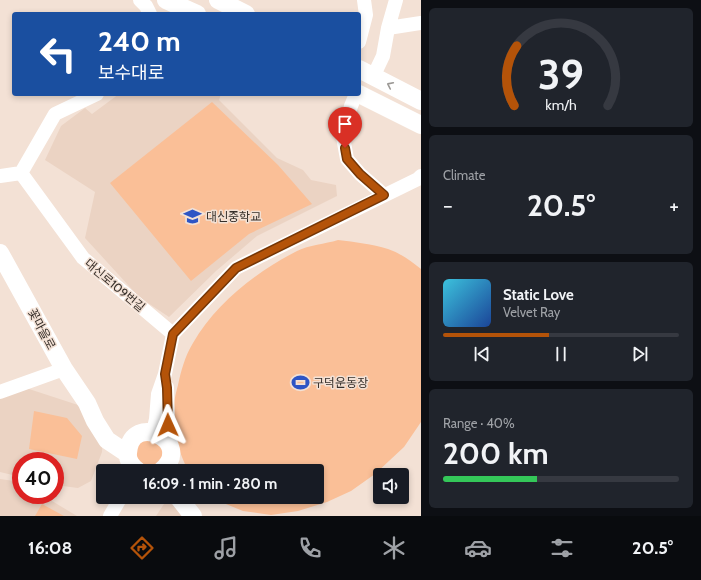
<!DOCTYPE html>
<meta charset="utf-8">
<style>
:root{--surface:#171b24;--page:#20242c;--text:#f1f3f6;--muted:#9ea1a6;--line:#363941;--accent:#b45309}
body{margin:0;font-family:Cabin,"Noto Sans KR",sans-serif;background:var(--page);color:var(--text);height:100vh;display:flex;flex-direction:column;font-size:15px;white-space:nowrap}
*{box-sizing:border-box;margin:0}
p{font-size:13px;color:var(--muted)}
.icon{flex:none;width:22px;height:22px;fill:none;stroke:currentColor;stroke-width:2;stroke-linecap:round;stroke-linejoin:round}
.map{position:relative;flex:1;overflow:hidden}
.panel{display:flex;flex-direction:column;gap:8px;padding:8px;background:#0d0f14;width:280px}
.panel>*{flex:none}
.top-card{position:absolute;left:12px;top:12px;width:349px;height:84px;border-radius:4px;box-shadow:0 2px 6px #0003;background:#1a4fa0;color:#fff;overflow:hidden}
.controls{position:absolute;left:373px;top:468px;display:grid;gap:8px}
.controls a{display:grid;place-items:center;width:36px;height:36px;border-radius:4px;background:var(--surface);box-shadow:0 2px 6px #0003;font-size:20px}
.speed{position:absolute;left:12px;top:452px;display:flex;gap:8px;font-size:20px;font-weight:700;text-align:center}
.speed>*{display:grid;place-content:center;width:52px;height:52px;border-radius:50%;background:var(--surface);box-shadow:0 2px 6px #0003;line-height:1}
.speed .limit{border:6px solid #d22;background:#fff;color:#111}
.pin{position:absolute;display:grid;place-items:center;width:34px;height:34px;color:#fff;margin:-41px -17px;border-radius:50% 50% 50% 0;rotate:-45deg;box-shadow:0 0 4px #0007}
.pin .icon{rotate:45deg}
.me{position:absolute;width:44px;margin:-22px;rotate:359deg;stroke-linejoin:round;filter:drop-shadow(0 0 3px #0008)}
.turn{display:flex;align-items:center;gap:14px;height:84px;padding:0 20px;font-size:18px}
.turn .icon{width:52px;height:52px;stroke-width:2.5}
.turn b{display:block;font-size:28px;line-height:34px}
.big{font-size:30px;font-weight:800;line-height:1.1}
.panel .widget{flex:1;display:flex;flex-direction:column;justify-content:center;gap:6px;min-width:0;padding:0 14px;border-radius:6px;background:var(--page)}
.panel .dial{align-items:center;gap:0}
.dial svg{height:104px;overflow:visible;fill:none;stroke:var(--line);stroke-width:7;stroke-linecap:round;text-anchor:middle}
.dial text{fill:var(--text);stroke:none}
.song{display:flex;align-items:center;gap:12px}
.cover{width:48px;height:48px;border-radius:6px;background:linear-gradient(135deg,hsl(190 70% 55%),hsl(220 70% 35%))}
.played{height:4px;border-radius:2px;background:linear-gradient(90deg,var(--accent) 45%,var(--line) 45%)}
.keys{display:flex;justify-content:space-around;direction:ltr}
.heat{display:flex;justify-content:space-between;align-items:center;font-size:22px;direction:ltr}
.charge{height:6px;border-radius:3px;background:linear-gradient(90deg,#34c759 40%,var(--line) 0)}
.trip{position:absolute;left:96px;top:464px;width:228px;height:40px;border-radius:4px;background:var(--surface);box-shadow:0 2px 6px #0003;font-weight:800;line-height:40px;text-align:center}
.menu{display:flex;height:64px;justify-content:space-around;align-items:center;background:#090b0e;color:var(--muted)}
.menu .icon{width:28px;height:28px}
.menu .on{color:var(--accent)}
.menu b{font-size:18px;color:var(--text)}
main{display:flex;flex:1;min-height:0}
.map>svg:first-child{display:block}
</style>
<main>
<div class="map">
<svg width="421" height="516" viewBox="0 0 421 516">
<rect width="100%" height="100%" fill="#f3e1d5"/>
<!-- built -->
<path fill="#ebd3c3" d="M119,94H221L219,100L277,158L303,170L311,180L336,185L337,196L257,236L216,271L169,317L139,297L85,238L95,192L45,160L61,126L85,108L92,114Z
M0,385L29,389L78,405L103,432L102,452L91,481L78,488L55,485V461H21V477L0,472Z
M0,479L21,482V495H42L77,516H0Z
M178,503L186,516H156L164,504Z"/>
<!-- green -->
<path fill="#fabf97" d="M212,102L278,165L312,204L249,234L191,281L110,183Z
M338,240C355,242 372,244 388,249C400,253 411,261 421,269V422L404,447L375,474L351,491L327,502L298,511L271,515L243,511L221,502L214,497H317V471H188C181,455 174,439 173,422C172,410 175,396 178,385C181,371 185,356 193,343C216,303 256,272 297,251C309,245 325,244 338,240Z
M34,411L67,418L82,436L77,459L29,449Z
M147,439L162,447V459C159,461 156,466 152,467C141,470 130,456 137,446C139,443 144,441 147,439Z
M42,504L64,516H35Z"/>
<g fill="none" stroke-linecap="round" stroke-linejoin="round">
<!-- minor -->
<path stroke="#fff" stroke-width="14" d="M140,0L146,6L150,14
M388,28L421,23
M359,42L366,15L364,0
M373,77L383,56L388,28L396,0
M356,94L351,106L343,137L347,159L360,174L384,195
M21,173L83,258L173,334
M21,173L55,114L97,94
M0,176L21,173
M0,392L64,369
M153,432L156,419L158,394L165,374L173,334L236,268L418,179L421,176
M166,439L168,425L167,387
M110,516L121,497"/>
<!-- major -->
<path stroke="#fff" stroke-width="18" d="M166,0L197,14
M218,0L246,14
M359,69L421,101
M359,94L421,125
M0,253L64,369L87,403L95,421L107,440L128,454
M138,471C132,467 127,460 128,453C131,410 196,442 161,471
M178,497L193,516"/>
</g>
<!-- one-way arrows -->
<defs><path id="oneway-chevron" d="M-2-3.5L2.5 0L-2 3.5" fill="none" stroke-width="1.6" stroke-linecap="round" stroke-linejoin="round"/></defs>
<use stroke="#9a9794" href="#oneway-chevron" transform="translate(390 85) rotate(-154)"/>
<g fill="none" stroke-linecap="round" stroke-linejoin="round">
<defs>
<path id="route" d="M168,425L167,388L165,374L173,334L236,268L384,195L360,174L347,159L345,148"/>
</defs>
<!-- route casing -->
<use href="#route" stroke="#753606" stroke-width="10"/>
<!-- route -->
<use href="#route" stroke="#b45309" stroke-width="7"/>
</g>
<!-- icons -->
<defs>
<symbol id="school-bare" viewBox="-9 -9 18 18"><path d="M0-5L7-2L0 1L-7-2ZM-4 1L0 2.5L4 1V4Q0 6-4 4Z" fill="#2e55c5" stroke="#f3e1d5" stroke-width="2.5" paint-order="stroke"/></symbol>
<symbol id="stadium-bare" viewBox="-9 -9 18 18"><path d="M0-5a6.5 5 0 1 0 0 10a6.5 5 0 1 0 0-10ZM-3.5-1.8h7v3.6h-7Z" fill="#2e55c5" stroke="#f3e1d5" stroke-width="2.5" paint-order="stroke"/></symbol>
</defs>
<g fill-rule="evenodd">
<use href="#school-bare" x="180" y="204" width="25" height="25"/>
<use href="#stadium-bare" x="288" y="370" width="25" height="25"/>
</g>
<g text-anchor="middle" dominant-baseline="central" stroke-width="3" stroke-linejoin="round" paint-order="stroke">
<!-- poi labels -->
<g font-size="12" fill="#362f2a" stroke="#f3e1d5" text-anchor="start">
<text x="206" y="216">대신중학교</text>
<text x="313" y="382">구덕운동장</text>
</g>
<!-- street labels -->
<g font-size="12" fill="#362f2a" stroke="#f3e1d5">
<text transform="translate(115 285) rotate(40)">대신로109번길</text>
<text transform="translate(42 329) rotate(62)">꽃마을로</text>
</g>
</g>
</svg>
<div class="controls">
<a><svg class="icon" aria-label="sound" viewBox="0 0 24 24"><path d="M4 9h4l5-4v14l-5-4H4zM17 9q2 3 0 6"/></svg></a>
</div>
<div class="speed"><div class="limit">40</div></div>
<div class="pin" style="left:345px;top:148px;background:#d93025"><svg class="icon" aria-label="arrive" viewBox="0 0 24 24"><path d="M6 21V4h12l-3 4 3 4H6"/></svg></div>
<svg class="me" style="left:168px;top:425px" viewBox="-20 -20 40 40"><path d="M0-17L14 15 0 8-14 15z" fill="#b45309" stroke="#fff" stroke-width="4"/></svg>
<div class="trip">16:09 · 1 min · 280 m</div>
<div class="top-card">
<div class="turn"><svg class="icon" aria-label="left" viewBox="0 0 24 24"><path d="M17 20v-9H6M10 6l-5 5 5 5"/></svg><div><b>240 m</b>보수대로</div></div>
</div>
</div>
<section class="panel">
<div class="widget dial"><svg viewBox="0 0 100 80">
<path d="M14 69A42 42 0 1 1 86 69"/>
<path d="M14 69A42 42 0 0 1 16 23" stroke="#b45309"/>
<text x="50" y="56" font-size="32" font-weight="700">39</text>
<text x="50" y="72" font-size="11">km/h</text>
</svg></div>
<div class="widget"><p>Climate</p>
<div class="heat"><a>−</a><b class="big">20.5°</b><a>+</a></div>
</div>
<div class="widget">
<div class="song"><i class="cover"></i><div><b>Static Love</b><p>Velvet Ray</p></div></div>
<div class="played"></div>
<div class="keys"><svg class="icon" aria-label="previous" viewBox="0 0 24 24"><path d="M18 5L8 12l10 7zM5 5v14"/></svg><svg class="icon" aria-label="pause" viewBox="0 0 24 24"><path d="M8 5v14M16 5v14"/></svg><svg class="icon" aria-label="next" viewBox="0 0 24 24"><path d="M6 5l10 7-10 7zM19 5v14"/></svg></div>
</div>
<div class="widget"><p>Range · 40%</p><b class="big">200 km</b><div class="charge"></div></div>
</section>
</main>
<nav class="menu">
<b>16:08</b>
<svg class="icon on" aria-label="directions" viewBox="0 0 24 24"><path d="M12 3l9 9-9 9-9-9zM9 14v-3h6M13 9l2 2-2 2"/></svg>
<svg class="icon" aria-label="music" viewBox="0 0 24 24"><path d="M9 18V5l10-2v13"/><circle cx="6" cy="18" r="3"/><circle cx="16" cy="16" r="3"/></svg>
<svg class="icon" aria-label="phone" viewBox="0 0 24 24"><path d="M5 4h4l2 5-3 2q2 4 5 5l2-3 5 2v4C11 20 4 13 5 4z"/></svg>
<svg class="icon" aria-label="climate" viewBox="0 0 24 24"><path d="M12 3v18M4 7l16 10M4 17L20 7"/></svg>
<svg class="icon" aria-label="car" viewBox="0 0 24 24"><path d="M5 17H2v-5l4-1 3-4h7l3 4 3 1v5h-3M9 17h6M6 11h13"/><circle cx="7" cy="17" r="2"/><circle cx="17" cy="17" r="2"/></svg>
<svg class="icon" aria-label="filters" viewBox="0 0 24 24"><path d="M4 7h16M4 17h16"/><circle cx="9" cy="7" r="2"/><circle cx="15" cy="17" r="2"/></svg>
<b>20.5°</b>
</nav>
